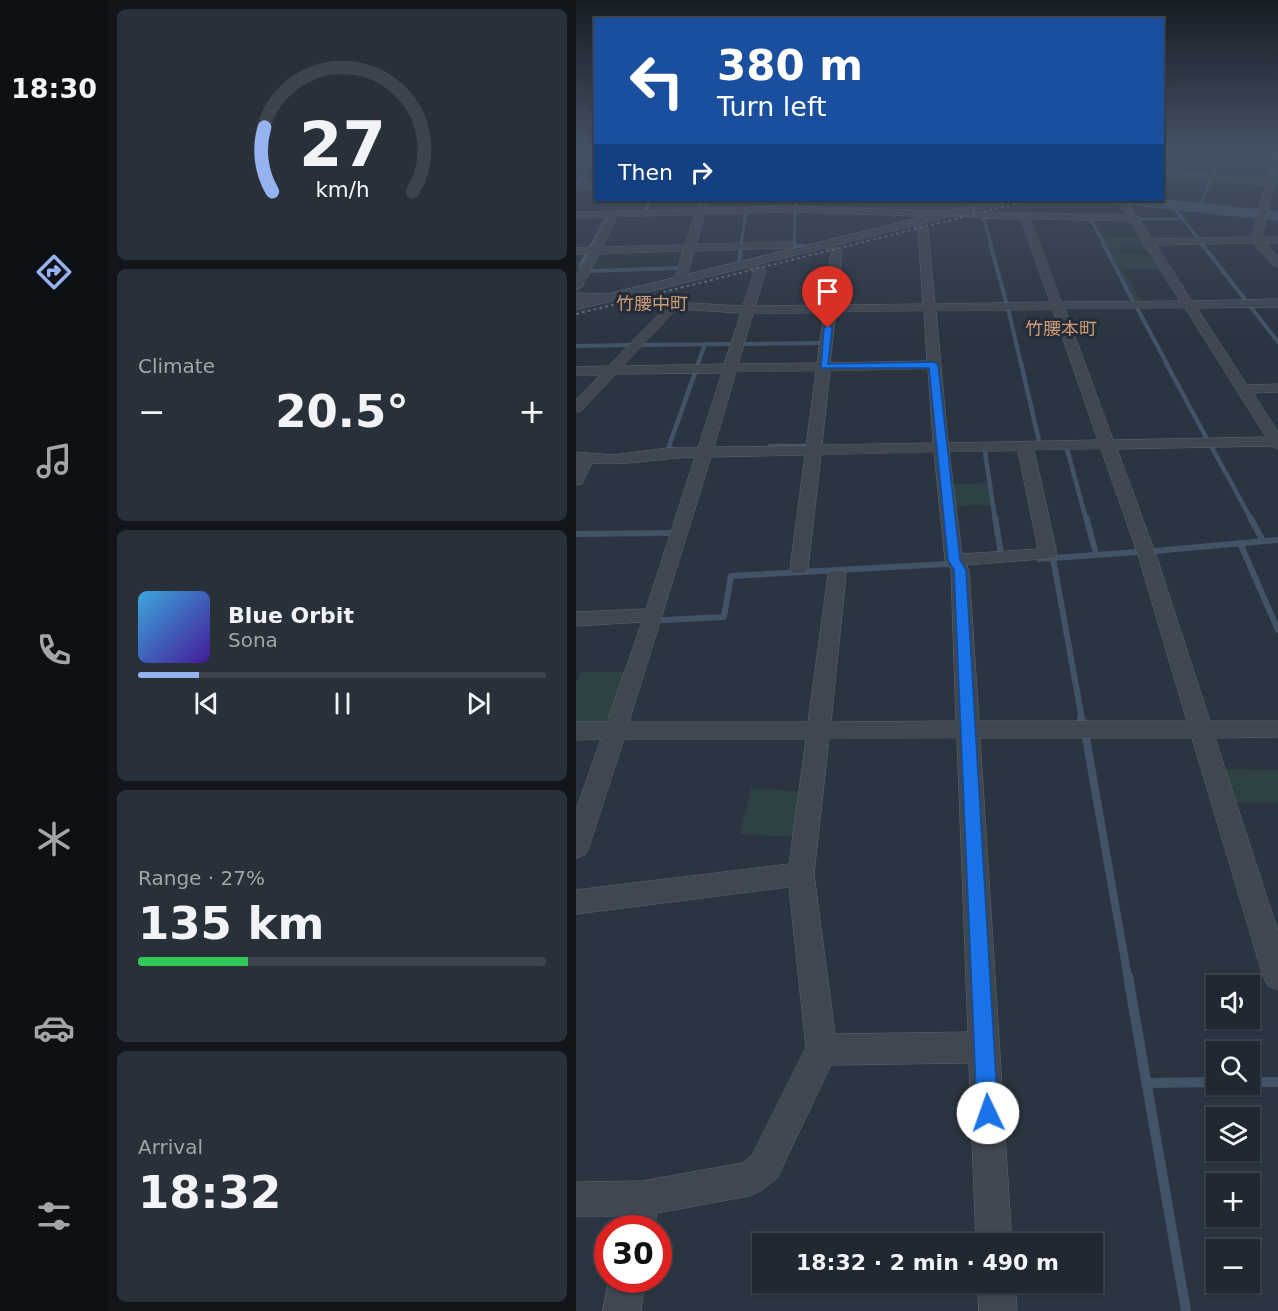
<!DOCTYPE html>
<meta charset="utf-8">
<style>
:root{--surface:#202831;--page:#283039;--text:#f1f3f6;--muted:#a2a6ab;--line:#3d444d;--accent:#95b2f1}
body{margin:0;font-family:"DejaVu Sans","Noto Sans JP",sans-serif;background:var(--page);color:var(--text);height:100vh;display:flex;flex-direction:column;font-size:22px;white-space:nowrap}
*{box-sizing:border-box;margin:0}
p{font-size:20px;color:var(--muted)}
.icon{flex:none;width:33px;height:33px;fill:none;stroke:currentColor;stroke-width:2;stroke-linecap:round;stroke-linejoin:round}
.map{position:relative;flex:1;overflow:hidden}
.drawer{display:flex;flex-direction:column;gap:9px;padding:9px;background:#12161b;width:468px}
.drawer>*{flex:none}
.top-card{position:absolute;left:18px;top:18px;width:570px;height:183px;border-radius:0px;box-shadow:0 2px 4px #0004,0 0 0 2px var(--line);background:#1a4fa0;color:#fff;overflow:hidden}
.fabs{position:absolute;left:630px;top:975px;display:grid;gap:12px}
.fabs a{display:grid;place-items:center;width:54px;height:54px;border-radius:0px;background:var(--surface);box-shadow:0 2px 4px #0004,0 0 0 2px var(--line);font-size:30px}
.speed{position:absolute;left:18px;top:1215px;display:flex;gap:12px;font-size:30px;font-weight:700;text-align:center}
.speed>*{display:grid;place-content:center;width:78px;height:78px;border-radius:50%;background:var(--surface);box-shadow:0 2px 4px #0004,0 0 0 2px var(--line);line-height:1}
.speed .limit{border:9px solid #d22;background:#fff;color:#111}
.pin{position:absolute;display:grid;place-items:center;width:51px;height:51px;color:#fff;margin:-62px -26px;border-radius:50% 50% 50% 0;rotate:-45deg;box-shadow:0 0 6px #0007}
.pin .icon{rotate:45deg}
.me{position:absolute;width:66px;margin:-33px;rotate:357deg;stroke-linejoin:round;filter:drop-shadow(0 0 4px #0008)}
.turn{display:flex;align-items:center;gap:21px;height:126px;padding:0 24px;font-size:27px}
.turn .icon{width:78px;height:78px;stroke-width:2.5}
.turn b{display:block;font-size:42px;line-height:51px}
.then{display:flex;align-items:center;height:57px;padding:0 24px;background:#0003;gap:12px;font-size:22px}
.big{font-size:45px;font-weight:600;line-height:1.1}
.drawer .widget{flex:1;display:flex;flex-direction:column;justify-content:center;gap:9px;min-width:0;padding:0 21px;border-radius:9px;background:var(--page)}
.drawer .dial{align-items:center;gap:0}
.dial svg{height:156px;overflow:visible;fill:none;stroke:var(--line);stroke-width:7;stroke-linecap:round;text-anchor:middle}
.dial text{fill:var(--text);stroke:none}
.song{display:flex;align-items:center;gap:18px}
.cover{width:72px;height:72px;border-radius:9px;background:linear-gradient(135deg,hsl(200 70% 55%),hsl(260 70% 35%))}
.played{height:6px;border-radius:3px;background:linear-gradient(90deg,var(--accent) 15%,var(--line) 15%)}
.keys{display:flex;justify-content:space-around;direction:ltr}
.heat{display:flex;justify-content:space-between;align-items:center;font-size:33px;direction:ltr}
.charge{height:9px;border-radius:4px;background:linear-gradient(90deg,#34c759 27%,var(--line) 0)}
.trip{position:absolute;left:176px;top:1233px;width:351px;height:60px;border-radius:0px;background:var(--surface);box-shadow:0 2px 4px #0004,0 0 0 2px var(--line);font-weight:600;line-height:60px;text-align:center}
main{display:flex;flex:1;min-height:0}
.tabs{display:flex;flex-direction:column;width:108px;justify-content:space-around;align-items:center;background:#0d1014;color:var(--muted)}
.tabs .icon{width:42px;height:42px}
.tabs .selected{color:var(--accent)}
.tabs b{font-size:27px;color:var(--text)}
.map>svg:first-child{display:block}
</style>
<main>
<nav class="tabs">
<b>18:30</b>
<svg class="icon selected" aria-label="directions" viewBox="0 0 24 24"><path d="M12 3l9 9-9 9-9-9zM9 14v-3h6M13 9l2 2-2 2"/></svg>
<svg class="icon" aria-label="music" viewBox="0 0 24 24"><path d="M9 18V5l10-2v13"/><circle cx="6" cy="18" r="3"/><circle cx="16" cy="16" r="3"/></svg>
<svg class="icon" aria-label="phone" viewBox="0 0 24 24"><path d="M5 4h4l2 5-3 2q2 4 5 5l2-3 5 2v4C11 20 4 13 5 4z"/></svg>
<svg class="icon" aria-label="climate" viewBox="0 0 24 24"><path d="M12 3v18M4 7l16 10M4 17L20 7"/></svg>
<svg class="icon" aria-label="car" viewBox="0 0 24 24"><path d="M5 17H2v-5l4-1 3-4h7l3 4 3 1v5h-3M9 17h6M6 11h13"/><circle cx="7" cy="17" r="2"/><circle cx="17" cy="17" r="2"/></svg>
<svg class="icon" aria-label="filters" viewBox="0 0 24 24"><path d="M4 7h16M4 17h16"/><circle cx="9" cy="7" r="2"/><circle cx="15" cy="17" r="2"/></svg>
</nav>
<section class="drawer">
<div class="widget dial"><svg viewBox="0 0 100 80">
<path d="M14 69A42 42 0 1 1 86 69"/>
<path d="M14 69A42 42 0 0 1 10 36" stroke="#95b2f1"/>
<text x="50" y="56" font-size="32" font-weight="700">27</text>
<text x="50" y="72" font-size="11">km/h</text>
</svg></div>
<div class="widget"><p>Climate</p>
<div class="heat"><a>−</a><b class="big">20.5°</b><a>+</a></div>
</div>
<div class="widget">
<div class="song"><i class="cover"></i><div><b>Blue Orbit</b><p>Sona</p></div></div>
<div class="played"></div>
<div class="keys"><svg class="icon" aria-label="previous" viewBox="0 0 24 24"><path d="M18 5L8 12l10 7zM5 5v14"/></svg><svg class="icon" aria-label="pause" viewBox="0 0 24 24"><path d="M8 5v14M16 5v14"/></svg><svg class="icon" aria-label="next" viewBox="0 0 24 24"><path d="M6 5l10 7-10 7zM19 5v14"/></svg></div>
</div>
<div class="widget"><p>Range · 27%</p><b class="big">135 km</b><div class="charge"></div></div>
<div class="widget"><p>Arrival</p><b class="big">18:32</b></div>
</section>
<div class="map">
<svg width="702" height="1311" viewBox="0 0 702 1311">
<rect width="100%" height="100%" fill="#2b3541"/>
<!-- green -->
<path fill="#2e4243" d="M523,232H528L531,238H567L574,250H563L558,245H546L543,253L578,256L587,270H547L567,304H561Z
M412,483L415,505L375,506L373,484Z
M5,672H52L36,716L24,724H0V683Z
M646,769L702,770V803L657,802Z
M175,789L226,791L219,837L164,834Z"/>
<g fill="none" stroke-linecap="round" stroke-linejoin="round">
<!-- stream-far5 -->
<path stroke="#425368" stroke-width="3" d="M0,164H20
M636,177L641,166
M0,185L11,170
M616,203L625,204L635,178
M219,208L220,200
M599,209L623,240
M69,211L74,201
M372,215L398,216
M407,216L415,244
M514,218L528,244
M562,219H607
M16,244L31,217
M165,244L170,212
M218,244L219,214"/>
<!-- stream-far4 -->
<path stroke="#425368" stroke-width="4" d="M218,243V246H229
M414,243L431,305
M527,243L558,303
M625,243L671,302
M165,245V243
M13,249L17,243
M163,263L165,247
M4,266L11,253
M13,271L104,268
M560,306L591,364
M674,306L702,342
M435,308H432L445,364
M167,344L244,343
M64,345L157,344
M0,346L54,345
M122,364L129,344"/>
<!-- stream-far3 -->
<path stroke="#425368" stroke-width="4.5" d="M445,363L463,441
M590,363L631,439
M121,366L122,363
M194,446H229
M635,446L675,519
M98,449H92L120,370
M491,449L510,519
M409,452L419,519"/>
<!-- stream-far2 -->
<path stroke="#425368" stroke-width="6" d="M419,517L425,554
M510,517L519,550
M674,517L687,541
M0,534L96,533
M664,543L702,630
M578,551L702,540
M477,558L506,719
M463,559L561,552
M88,620L148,617L155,576L370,564"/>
<!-- stream-far1 -->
<path stroke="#425368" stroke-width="8" d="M505,718L506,721
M510,738L552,978"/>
<!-- stream -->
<path stroke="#425368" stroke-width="10" d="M552,976L610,1311
M674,1082H702
M570,1083L640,1082"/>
<!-- river -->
<path fill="#425368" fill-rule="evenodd" d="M586,199L702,211V221L550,205L542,200Z"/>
<defs>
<path id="minor" d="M664,151H677C666,158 609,172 599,165Z
M699,151H702L699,180H702V186L698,185L686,237H702V243H689L702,257V267L698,266L677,243L580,245L616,301L702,299V307L621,308L671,385L702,384V392L677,393L702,432V449L695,446L541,449L580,555L634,721H702V737L639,738L702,931V990L692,986L687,976L616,738H404L436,1244H400L393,1063L255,1065L201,1178L185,1191L173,1196L81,1213L78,1228H42L45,1216H0V1182L66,1181L166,1163L177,1154L230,1048L213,887L0,914V890L213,864L230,739H48L13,847L9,855L0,858V810L25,739L0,740V722H31L66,622L0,626V612L70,609L119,457C84,458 51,466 16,463L6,484L0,485V452L37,455L91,448H122L146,373L40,374L5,411L0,412V400L24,375H0V367L32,366L88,309L51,306L41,294L47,290L58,300L167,306L178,272L166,264L171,261L190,271L179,306L248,305L255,252L243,244L248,241L266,251L261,305L347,304L342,230L331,222L336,219L352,229L359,304L474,302L445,219L400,218L380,213V209L400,212L551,215L541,200H550L576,239L676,237L689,185L586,176V170L691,179ZM455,219L554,221L604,301L486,302ZM609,308L690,437L537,440L489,309ZM101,309L165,313L148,364L47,366ZM477,310L522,440L372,443L360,311ZM348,311L351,361L254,363L260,312ZM248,313L241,363L162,364L177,314ZM352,369L357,443L246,445L254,371ZM240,371L230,446L138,447L160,372ZM525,449L562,555L611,721H403L393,570L390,565L479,558L481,554L458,450ZM442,451L462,549L386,554L373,452ZM358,452L369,560L375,570L380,721L255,722L270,575L268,571H254L252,575L232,722H53L135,457L229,455L214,569L216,573H230L232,569L245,455ZM381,738L392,1032L259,1034L238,874L253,739Z
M0,183H20V189H0Z
M124,200L133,201L131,208L216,206L369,211L374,214L369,217L216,212L129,214L120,244L214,242L219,245L214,248L118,251L110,280L104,283L98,280L107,251L23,254L6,287L0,290V276L12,254H0V248L15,247L32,217L0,218V212L121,209ZM119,215L109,245L26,247L41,217Z
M0,293L32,294L38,298L32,302L0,301Z
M33,1280H69L65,1311H27Z
M402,1282H439L441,1311H403Z"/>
<path id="tertiary" d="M599,151H615L586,160V154Z
M416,200H434L432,202L0,310V302Z"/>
</defs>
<!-- minor casing -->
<use href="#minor" stroke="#5d656f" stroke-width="1"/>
<!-- tertiary casing -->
<use href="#tertiary" stroke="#5d656f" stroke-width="1"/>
<!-- minor -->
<use href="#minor" fill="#3f4751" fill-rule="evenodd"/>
<!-- tertiary -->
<use href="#tertiary" fill="#3f4751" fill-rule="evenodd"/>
<!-- rail -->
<path stroke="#616b78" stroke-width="2" stroke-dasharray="3 3" stroke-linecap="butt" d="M586,166L649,151
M0,314L455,200"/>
</g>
<!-- sky -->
<linearGradient id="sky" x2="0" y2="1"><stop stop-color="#181d24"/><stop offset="0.45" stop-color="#445165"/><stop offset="1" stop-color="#445165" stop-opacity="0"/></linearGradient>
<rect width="702" height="334" fill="url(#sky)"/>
<!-- route -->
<path fill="#1a73e8" stroke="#114b97" stroke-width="1.5" d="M252,325L256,328L252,364L358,362L362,365L384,560L390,570L422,1113L419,1120L412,1123L404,1120L401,1113L378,570L372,560L353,368H245L248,328Z"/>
<g text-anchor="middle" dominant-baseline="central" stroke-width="6" stroke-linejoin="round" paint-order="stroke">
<!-- far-quarter labels -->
<g font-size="18" fill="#cc9b76" stroke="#232c37">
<text x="76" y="303">竹腰中町</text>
<text x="485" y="328">竹腰本町</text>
</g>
</g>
</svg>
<div class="fabs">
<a><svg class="icon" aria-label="sound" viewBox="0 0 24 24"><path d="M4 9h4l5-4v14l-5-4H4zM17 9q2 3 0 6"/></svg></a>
<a><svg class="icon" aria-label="search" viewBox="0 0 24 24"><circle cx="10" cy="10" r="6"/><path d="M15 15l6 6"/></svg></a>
<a><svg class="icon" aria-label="layers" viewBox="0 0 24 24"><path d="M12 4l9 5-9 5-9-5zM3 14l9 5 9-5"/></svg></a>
<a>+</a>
<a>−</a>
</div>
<div class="speed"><div class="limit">30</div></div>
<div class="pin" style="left:252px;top:328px;background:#d93025"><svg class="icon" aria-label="arrive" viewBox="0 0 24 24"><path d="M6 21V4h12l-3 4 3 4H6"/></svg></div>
<svg class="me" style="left:412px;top:1113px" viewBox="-20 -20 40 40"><circle r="19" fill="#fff"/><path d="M0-13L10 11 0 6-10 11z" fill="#1a73e8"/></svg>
<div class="trip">18:32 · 2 min · 490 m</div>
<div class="top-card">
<div class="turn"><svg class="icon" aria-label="left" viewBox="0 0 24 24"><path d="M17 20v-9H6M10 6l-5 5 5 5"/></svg><div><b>380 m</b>Turn left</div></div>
<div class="then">Then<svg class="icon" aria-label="right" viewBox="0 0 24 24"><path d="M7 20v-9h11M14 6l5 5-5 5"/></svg></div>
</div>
</div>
</main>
